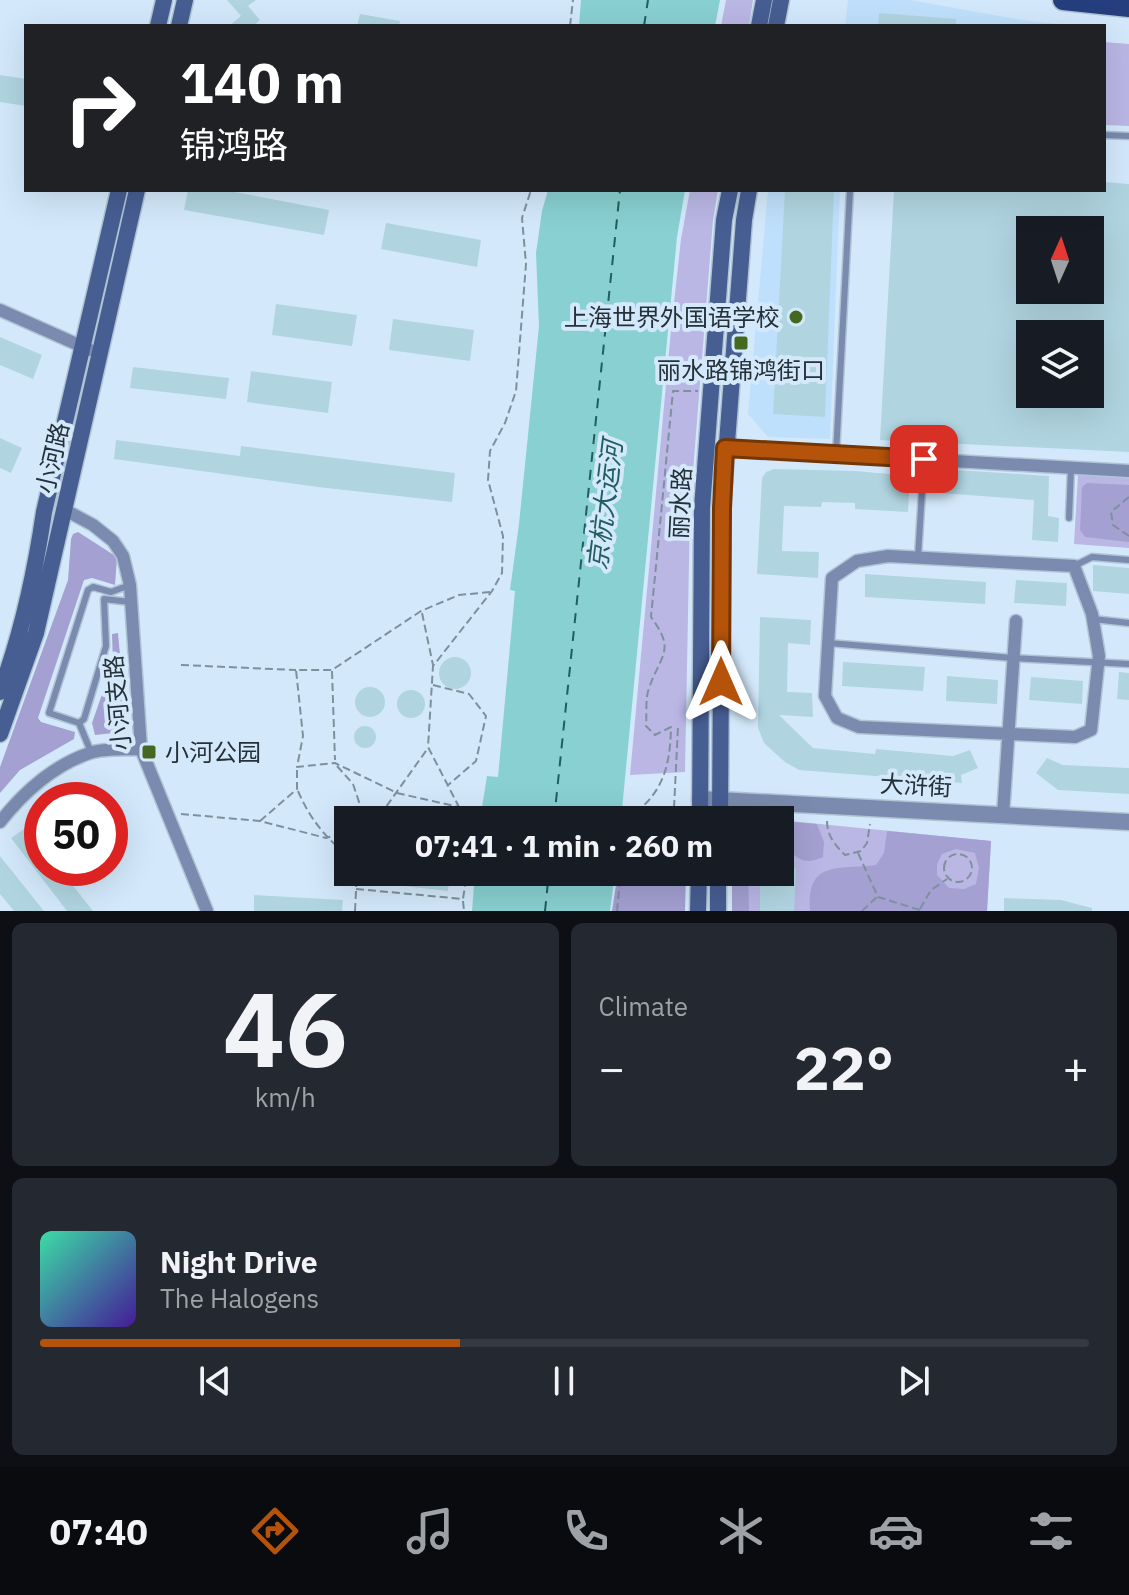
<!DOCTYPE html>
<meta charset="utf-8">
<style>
:root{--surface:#171b24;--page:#242831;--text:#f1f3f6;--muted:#9ea1a6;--line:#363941;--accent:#b45309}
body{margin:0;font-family:"IBM Plex Sans","Noto Sans SC",sans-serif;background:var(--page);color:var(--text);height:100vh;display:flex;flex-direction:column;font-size:30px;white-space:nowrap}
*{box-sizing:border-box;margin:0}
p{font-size:26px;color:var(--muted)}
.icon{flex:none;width:44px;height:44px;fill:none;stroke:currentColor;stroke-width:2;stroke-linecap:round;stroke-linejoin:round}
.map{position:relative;height:911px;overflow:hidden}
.details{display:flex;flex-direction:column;gap:12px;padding:12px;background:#0d0f14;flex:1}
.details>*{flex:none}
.guide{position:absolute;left:24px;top:24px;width:1082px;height:168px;border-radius:0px;box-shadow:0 8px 32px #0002;background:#202124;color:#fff;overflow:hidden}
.needle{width:52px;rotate:3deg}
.fabs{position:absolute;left:1016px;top:216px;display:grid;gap:16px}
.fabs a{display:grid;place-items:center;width:88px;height:88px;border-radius:0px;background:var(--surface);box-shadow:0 8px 32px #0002;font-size:40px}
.speed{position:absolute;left:24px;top:782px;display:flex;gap:16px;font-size:40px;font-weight:700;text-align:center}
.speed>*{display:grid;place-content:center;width:104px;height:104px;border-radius:50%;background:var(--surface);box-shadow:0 8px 32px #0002;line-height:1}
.speed .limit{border:12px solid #d22;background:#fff;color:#111}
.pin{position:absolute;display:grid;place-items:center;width:68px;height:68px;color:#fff;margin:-34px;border-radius:16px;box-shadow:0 4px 12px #0006}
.me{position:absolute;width:88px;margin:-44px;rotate:0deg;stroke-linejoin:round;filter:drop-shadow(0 0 6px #0008)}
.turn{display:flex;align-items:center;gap:28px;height:168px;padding:0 24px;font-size:36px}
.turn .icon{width:104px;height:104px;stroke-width:2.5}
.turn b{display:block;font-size:56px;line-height:68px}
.big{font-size:60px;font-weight:700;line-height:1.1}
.details .tile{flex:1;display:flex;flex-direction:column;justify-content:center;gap:12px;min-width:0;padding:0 28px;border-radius:12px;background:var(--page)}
.details .dial{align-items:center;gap:0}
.dial b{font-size:104px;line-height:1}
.song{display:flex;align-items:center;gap:24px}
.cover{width:96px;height:96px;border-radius:12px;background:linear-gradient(135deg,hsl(160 70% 55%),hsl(260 70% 35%))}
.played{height:8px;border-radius:4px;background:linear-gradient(90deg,var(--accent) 40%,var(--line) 40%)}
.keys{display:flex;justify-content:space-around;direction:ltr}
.heat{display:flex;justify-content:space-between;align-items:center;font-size:44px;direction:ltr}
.details .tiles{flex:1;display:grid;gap:12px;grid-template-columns:1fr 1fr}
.tile:last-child{grid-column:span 2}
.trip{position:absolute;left:334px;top:806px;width:460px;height:80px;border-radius:0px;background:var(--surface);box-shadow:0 8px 32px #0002;font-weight:700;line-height:80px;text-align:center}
.tabs{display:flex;height:128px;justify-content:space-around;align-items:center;background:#090b0e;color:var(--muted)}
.tabs .icon{width:56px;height:56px}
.tabs .active{color:var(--accent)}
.tabs b{font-size:36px;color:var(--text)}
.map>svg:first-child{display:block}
</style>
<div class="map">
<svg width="1129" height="911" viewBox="0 0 1129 911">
<rect width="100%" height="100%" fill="#d3e9fb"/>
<!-- built -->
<path fill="#bfe0fc" d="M848,0H910L1028,21L1081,26H845Z
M768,190H840L830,439L768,437L748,414Z"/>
<!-- green -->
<path fill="#bab7e5" d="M726,0H753L749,26H721Z
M1104,42L1129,44V126L1104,125Z
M690,190H718L713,220L690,509L685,772L630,775L671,330L681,239Z
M1078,475L1129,478V548L1074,544Z
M780,820L991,841L987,911H732V872H780Z"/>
<!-- forest -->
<path fill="#a4a0d1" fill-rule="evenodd" d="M1087,483L1129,485V542L1085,537L1080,530L1082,487Z
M78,532L117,557L115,585L92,578L84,580L38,718L41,722L75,732L74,739L20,770L0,793V767L68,580L71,539L73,534Z
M118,633L126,721L123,732L95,735L92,723L113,663L112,634Z
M780,821L817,824L824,842L823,857C800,867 799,856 780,845Z
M887,831L991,841L987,911H810C807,860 836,870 876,865L884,853ZM956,849L975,853L979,868L976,884L964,889L949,888L937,875V864L942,854Z
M618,872H686L685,911H612Z
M732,872H748L749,911H732Z"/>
<!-- water -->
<path fill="#89d0d2" d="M581,0H720L715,26H579Z
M548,190H685L677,237L621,820H480L487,776L498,777L515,591L510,590L519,524L539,326L536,253L542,211Z
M475,872H615L610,911H472Z"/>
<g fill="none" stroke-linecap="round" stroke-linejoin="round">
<!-- ferry -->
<path stroke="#225d5f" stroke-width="2" stroke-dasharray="10 8" stroke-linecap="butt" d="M644,26L648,0
M554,820L620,190
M545,911L549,872"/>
</g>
<!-- building -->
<path fill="#b0d5e1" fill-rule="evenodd" d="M227,0H256L248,6L260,20L253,26H229L241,16Z
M879,13L956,19V26H878Z
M360,14L400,21L399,26H357Z
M0,75L26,79V106L0,102Z
M1104,182L1129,184V452L880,440L894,190H1104ZM1030,230H1090V290H1030ZM1030,334H1090V394H1030Z
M188,190H224L329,210L324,235L184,210Z
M785,190H834L825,417L773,414Z
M386,223L481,240L477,267L381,249Z
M276,304L357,315L352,346L272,335Z
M393,319L474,330L470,361L389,350Z
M0,337L42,355L33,379L0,365Z
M133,367L229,378L226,399L130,388Z
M251,371L332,382L328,413L247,402Z
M0,438L22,448L11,473L0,468Z
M116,440L240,456L241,446L455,473L452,502L318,487L114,459Z
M774,469L856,471L910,476L908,512L855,509V503L822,502L821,507L784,506L782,551L819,552L818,578L757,574L762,478L766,472Z
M942,469L1049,476L1048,516L1059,518L1058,542L1032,540L1034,500L941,493Z
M1093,565L1129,568V594L1093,591Z
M865,574L986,582L985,604L865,597Z
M1016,580L1067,583L1066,606L1014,603Z
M760,617L811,620L810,645L788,643L787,692L812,693L813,717L779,715L813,748L875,754L876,749L953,756L970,750L978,768L961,775L962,783L799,770L785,762L764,743L758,728Z
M439 673a16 16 0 1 1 32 0a16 16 0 1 1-32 0Z
M843,662L925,667L923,691L842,686Z
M1119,672L1129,673V700L1117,699Z
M947,676L998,680L997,704L946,701Z
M1031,677L1083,681L1082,704L1029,700Z
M355 702a15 15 0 1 1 30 0a15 15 0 1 1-30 0Z
M397 704a14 14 0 1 1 28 0a14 14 0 1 1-28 0Z
M354 737a11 11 0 1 1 22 0a11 11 0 1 1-22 0Z
M1047,758L1063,765L1129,768V794L1058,790L1036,773Z
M27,827L42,846V868H59L93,911H67L11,838Z
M0,856L44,911H14L0,894Z
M780,866L796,868L794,911H760V885H753L755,872H780Z
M370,872H450L448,891L369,882Z
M254,895L343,900L342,911H254Z
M1004,898L1061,900L1092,908V911H1004Z"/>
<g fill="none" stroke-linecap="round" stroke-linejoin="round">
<defs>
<path id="service" d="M1104,135L1129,136
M836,454L850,190
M1069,518L1071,468
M918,557L924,459
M1074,566L1092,557L1129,560
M130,602L104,599L106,646L84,719L79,723L49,713L88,590L93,587L111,592L130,585
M1093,619L1129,623
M828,643L1013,658L1129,664
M79,723L91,752"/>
<path id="minor" d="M0,310L90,350
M725,448L1129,471
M65,510L93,525L113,541L123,556L130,585L141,749L207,911
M888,556L1074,566L1092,614L1099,656L1091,730L1075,737L859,727L837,718L825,696L832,578L857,561Z
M1003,815L1016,621
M0,822C23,793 54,765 90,753C105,748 125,750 141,749"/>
<path id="tertiary" d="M700,799L1129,822"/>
<path id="secondary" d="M158,26L164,0
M179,26L185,0
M759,26L764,0
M776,26L781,0
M0,692C22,634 35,573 44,512L119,190
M0,734L36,633L137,190
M700,820L702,508L724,220L730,190
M720,820L722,508L744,220L749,190
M698,911L699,872
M718,911V872"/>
<path id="primary" d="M1063,0L1129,7"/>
</defs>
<!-- service casing -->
<use href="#service" stroke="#b0c4d4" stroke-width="9"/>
<!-- minor casing -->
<use href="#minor" stroke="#b0c4d4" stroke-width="15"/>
<!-- tertiary casing -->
<use href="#tertiary" stroke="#b0c4d4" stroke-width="19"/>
<!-- secondary casing -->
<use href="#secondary" stroke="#b0c4d4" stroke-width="19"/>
<!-- primary casing -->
<use href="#primary" stroke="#b0c4d4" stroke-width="23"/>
<!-- path -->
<path stroke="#7f909d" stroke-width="2" stroke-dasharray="8 4" stroke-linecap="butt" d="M570,26L573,0
M1129,497L1111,512L1113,525L1129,536
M490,592L459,595L421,611L332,670H296L303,736L297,767L335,763L397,793L459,807L503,820
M422,613L433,665
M181,665L296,670
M332,671L335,760
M433,685L469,694L486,716L476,761L447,786
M337,766L353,784L361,808L369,819
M298,791C310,819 325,837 348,856
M674,808L678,727
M644,809L685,808
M181,814L260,821L326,838L348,831
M367,820L386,807L428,748
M459,820V807L428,747L433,666L492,591L502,573L503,536L488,480L490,451L505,423L516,391L526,264L522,218L531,190
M626,820C662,795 670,770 671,727L655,735L646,726C647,714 645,699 649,688C661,654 676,651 651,617L673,391H698
M659,820L665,809
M260,821L297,789V768
M827,821C827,836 835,845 845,855L861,851L867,843L870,824
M858,853L878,897L923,911
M944 868a14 14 0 1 1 28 0a14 14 0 1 1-28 0Z
M464,883V872
M356,889L463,899L467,872
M463,901L464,911
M920,909L931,890L947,879
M355,911L357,872
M617,911L621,872
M862,911L877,897"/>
<!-- service -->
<use href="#service" stroke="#7a8baf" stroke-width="6"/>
<!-- minor -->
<use href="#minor" stroke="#7a8baf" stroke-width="12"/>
<!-- tertiary -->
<use href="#tertiary" stroke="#7a8baf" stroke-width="16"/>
<!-- secondary -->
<use href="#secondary" stroke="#475e93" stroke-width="16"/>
<!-- primary -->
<use href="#primary" stroke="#253e7d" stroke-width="20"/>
</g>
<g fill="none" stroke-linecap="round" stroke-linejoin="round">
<defs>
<path id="route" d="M721,682L722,508L725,448L924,459"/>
</defs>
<!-- route casing -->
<use href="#route" stroke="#753606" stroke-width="20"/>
<!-- route -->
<use href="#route" stroke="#b45309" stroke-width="14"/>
</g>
<!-- markers -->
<g fill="#456820" stroke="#d3e9fb" stroke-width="3">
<circle cx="796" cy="317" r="8"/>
<rect x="733" y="335" width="16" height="16" rx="4"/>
<rect x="141" y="744" width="16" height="16" rx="4"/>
</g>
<g text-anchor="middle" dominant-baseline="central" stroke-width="8" stroke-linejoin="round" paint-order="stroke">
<!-- poi labels -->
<g font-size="24" fill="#253038" stroke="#d3e9fb" text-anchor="end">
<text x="780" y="317">上海世界外国语学校</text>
<text x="741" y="370" text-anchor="middle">丽水路锦鸿街口</text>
<text x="165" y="752" text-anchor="start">小河公园</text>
</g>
<!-- street labels -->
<g font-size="24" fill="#253038" stroke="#d3e9fb">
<text transform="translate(52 458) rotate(-77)">小河路</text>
<text transform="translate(680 503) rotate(-87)">丽水路</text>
<text transform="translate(117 703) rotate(-95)">小河支路</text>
<text transform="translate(916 785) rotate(3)">大浒街</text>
</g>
<!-- water labels -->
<g font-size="26" font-style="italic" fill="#225d5f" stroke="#d3e9fb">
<text transform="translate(604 505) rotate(-83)">京杭大运河</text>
</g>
</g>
</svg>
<div class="fabs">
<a><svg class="needle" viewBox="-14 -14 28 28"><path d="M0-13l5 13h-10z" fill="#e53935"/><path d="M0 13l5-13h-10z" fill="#9ea1a6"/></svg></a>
<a><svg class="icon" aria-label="layers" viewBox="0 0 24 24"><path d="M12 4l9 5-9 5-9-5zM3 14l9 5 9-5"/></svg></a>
</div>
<div class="speed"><div class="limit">50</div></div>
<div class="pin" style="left:924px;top:459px;background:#d93025"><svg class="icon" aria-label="arrive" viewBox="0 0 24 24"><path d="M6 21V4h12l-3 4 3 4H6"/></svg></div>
<svg class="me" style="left:721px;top:682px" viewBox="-20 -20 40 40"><path d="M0-17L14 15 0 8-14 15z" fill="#b45309" stroke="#fff" stroke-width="4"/></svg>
<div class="trip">07:41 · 1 min · 260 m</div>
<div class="guide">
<div class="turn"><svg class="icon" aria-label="right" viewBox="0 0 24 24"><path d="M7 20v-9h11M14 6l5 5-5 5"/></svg><div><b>140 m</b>锦鸿路</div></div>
</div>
</div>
<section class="details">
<div class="tiles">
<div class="tile dial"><b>46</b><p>km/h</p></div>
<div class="tile"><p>Climate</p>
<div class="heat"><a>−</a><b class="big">22°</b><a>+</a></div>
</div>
<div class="tile">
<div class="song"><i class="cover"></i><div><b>Night Drive</b><p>The Halogens</p></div></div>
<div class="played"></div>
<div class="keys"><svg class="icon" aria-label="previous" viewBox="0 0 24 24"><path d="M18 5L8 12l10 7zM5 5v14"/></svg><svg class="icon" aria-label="pause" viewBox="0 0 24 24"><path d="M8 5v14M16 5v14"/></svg><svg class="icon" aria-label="next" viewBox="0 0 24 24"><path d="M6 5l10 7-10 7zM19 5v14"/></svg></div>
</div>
</div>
</section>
<nav class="tabs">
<b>07:40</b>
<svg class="icon active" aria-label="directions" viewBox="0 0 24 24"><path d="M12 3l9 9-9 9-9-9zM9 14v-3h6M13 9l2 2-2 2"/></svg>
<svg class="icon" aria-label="music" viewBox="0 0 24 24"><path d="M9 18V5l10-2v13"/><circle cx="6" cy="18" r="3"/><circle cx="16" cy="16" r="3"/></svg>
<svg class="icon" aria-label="phone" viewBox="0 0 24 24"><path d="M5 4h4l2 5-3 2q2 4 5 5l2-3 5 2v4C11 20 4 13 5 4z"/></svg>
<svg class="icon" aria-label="climate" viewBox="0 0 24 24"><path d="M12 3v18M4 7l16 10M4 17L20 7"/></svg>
<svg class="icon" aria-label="car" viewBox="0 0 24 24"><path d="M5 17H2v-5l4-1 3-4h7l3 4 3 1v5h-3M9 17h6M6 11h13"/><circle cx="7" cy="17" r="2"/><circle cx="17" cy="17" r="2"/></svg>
<svg class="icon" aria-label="filters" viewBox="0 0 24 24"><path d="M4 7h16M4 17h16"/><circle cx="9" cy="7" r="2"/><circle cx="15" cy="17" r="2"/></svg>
</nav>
